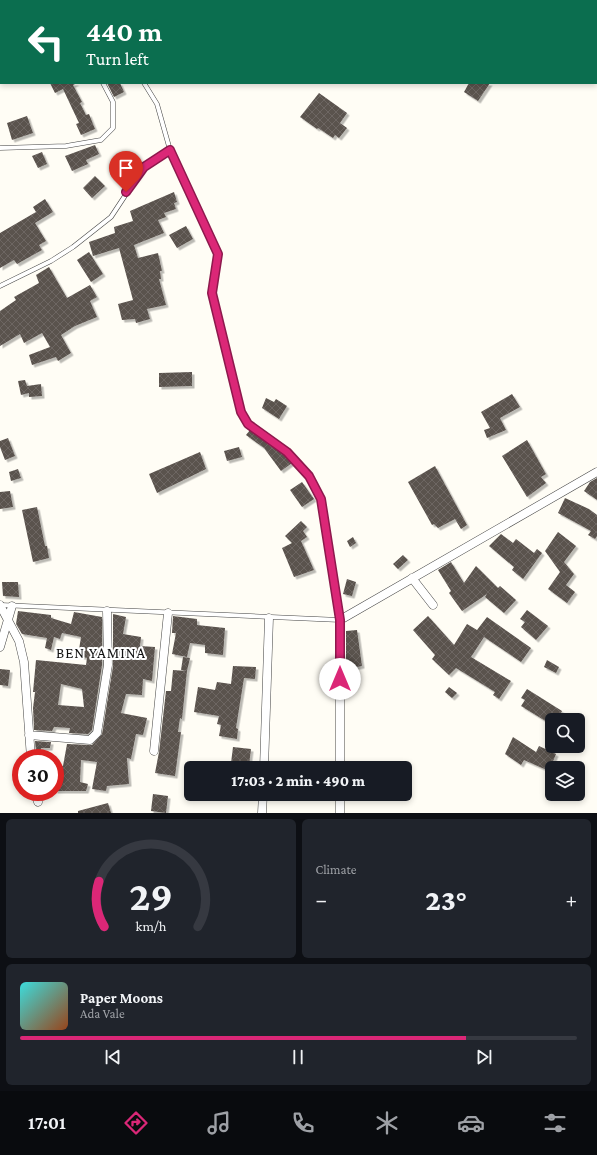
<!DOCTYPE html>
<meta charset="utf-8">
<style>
:root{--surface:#171b24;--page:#20242c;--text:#f1f3f6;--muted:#9ea1a6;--line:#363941;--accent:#db2777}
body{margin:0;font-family:"Crimson Pro",serif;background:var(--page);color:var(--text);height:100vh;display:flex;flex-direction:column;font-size:15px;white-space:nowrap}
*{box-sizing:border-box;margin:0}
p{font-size:13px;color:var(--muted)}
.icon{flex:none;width:22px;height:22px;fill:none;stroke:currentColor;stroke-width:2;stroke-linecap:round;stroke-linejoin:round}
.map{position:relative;height:813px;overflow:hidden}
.details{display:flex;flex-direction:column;gap:6px;padding:6px;background:#0d0f14;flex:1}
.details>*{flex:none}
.top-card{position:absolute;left:0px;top:0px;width:597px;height:84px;box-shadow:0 2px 6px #0003;background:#0b6e4f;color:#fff;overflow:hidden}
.controls{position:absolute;left:545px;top:713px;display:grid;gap:8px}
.controls a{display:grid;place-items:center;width:40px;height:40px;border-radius:6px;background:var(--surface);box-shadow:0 2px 6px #0003;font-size:20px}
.speed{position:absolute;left:12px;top:749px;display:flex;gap:8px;font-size:20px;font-weight:700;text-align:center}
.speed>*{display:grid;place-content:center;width:52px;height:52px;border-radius:50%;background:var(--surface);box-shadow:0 2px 6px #0003;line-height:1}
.speed .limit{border:6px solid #d22;background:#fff;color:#111}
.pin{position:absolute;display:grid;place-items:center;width:34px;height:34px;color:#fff;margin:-41px -17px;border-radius:50% 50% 50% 0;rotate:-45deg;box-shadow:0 0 4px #0007}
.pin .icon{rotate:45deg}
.me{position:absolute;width:44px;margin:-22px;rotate:0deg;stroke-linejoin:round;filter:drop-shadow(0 0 3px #0008)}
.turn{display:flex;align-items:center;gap:14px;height:84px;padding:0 20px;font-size:18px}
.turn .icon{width:52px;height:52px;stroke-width:2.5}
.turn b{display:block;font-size:28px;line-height:34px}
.big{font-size:30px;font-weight:800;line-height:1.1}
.details .tile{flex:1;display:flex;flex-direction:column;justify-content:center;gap:6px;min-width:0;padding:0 14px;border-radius:6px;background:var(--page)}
.details .dial{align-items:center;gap:0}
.dial svg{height:104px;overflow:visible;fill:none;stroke:var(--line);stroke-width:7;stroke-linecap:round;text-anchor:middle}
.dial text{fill:var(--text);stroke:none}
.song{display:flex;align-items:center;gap:12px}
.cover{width:48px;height:48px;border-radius:6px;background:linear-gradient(135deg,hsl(180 70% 55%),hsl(20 70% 35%))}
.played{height:4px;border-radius:2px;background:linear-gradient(90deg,var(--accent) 80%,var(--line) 80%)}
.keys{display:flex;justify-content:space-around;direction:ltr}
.heat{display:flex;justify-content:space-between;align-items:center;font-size:22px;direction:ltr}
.details .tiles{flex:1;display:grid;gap:6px;grid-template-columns:1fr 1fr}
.tile:last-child{grid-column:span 2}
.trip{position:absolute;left:184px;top:761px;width:228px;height:40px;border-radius:6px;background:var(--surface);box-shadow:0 2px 6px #0003;font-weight:800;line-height:40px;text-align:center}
.tab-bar{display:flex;height:64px;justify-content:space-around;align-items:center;background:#090b0e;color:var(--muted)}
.tab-bar .icon{width:28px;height:28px}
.tab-bar .active{color:var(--accent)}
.tab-bar b{font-size:18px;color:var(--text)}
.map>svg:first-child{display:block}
</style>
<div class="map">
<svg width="597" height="813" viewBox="0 0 597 813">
<defs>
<pattern id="forest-crowns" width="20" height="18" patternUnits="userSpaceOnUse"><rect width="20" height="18" fill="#b9dc9c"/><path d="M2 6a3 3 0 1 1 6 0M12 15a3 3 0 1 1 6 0" fill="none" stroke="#9ebc85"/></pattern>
<pattern id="building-cross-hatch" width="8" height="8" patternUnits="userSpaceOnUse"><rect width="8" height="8" fill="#5a524d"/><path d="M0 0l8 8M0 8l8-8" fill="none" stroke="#6d6662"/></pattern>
<filter id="shadow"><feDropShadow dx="2.5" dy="2.5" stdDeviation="0" flood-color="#0004"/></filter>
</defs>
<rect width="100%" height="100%" fill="#fffdf5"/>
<!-- forest -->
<path fill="url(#forest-crowns)" d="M525,0H597V65L596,1Z"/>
<!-- building -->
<path fill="url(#building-cross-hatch)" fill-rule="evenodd" filter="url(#shadow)" d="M50,83H77L73,85L82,102L80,103L86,115L89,114L95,129L81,135L76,124L79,123L63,89L55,93Z
M107,83H120L124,92L114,97Z
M469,83H490L478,101L464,92Z
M319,93L347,113L340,123L347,128L339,138L335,135L333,138L318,128L317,129L300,117Z
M27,116L33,133L12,140L7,123Z
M95,145L99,154L86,160L88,164L72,171L65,156Z
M42,152L47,164L38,168L32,156Z
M95,176L105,186L92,198L83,188Z
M174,192L177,202L174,203L176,209L164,213L166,217L158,220L164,233L134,245L138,258L158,253L162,271H160L161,279H159L166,305L147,309L150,319L136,323L135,319L122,320L118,304L133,300L119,248L93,256L89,242L115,233L114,227L133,221L130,211Z
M45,199L53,212L35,223L46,241L39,245L42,250L17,264L14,260L0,268V233L36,212L33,207Z
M186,226L193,239L177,248L169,235Z
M89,252L103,274L91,282L77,260Z
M49,267L67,298L90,285L97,297L90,301L97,317L75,326L61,335L71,353L58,361L56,357L32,365L29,355L50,347L42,333L24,343L20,334L0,346V311L16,300L14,297L39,283L36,275Z
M192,372V386L159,387V373Z
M25,380L27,386L41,384L42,396L29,397V393L21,395L18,381Z
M512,394L520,407L500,418L506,430L487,438L484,430L490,428L481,412Z
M266,398L274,402L276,399L287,406L279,419L262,408Z
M250,430L285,454L292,463L281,471L264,448L246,435Z
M8,438L15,456L5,460L0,447V441Z
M527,440L546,474L541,477L546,483L527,497L502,456Z
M239,447L242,457L227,461L224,451Z
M200,452L206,469L157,493L149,474Z
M435,466L467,525L461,529L455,519L438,528L434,524L432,525L408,482Z
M18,469L21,478L11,481L9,472Z
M597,478V500L584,491L590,482Z
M302,482L314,499L302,507L290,490Z
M10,491L13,507L0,509V492Z
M565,498L589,509L597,515V536L595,539L588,535L591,531L558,513Z
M37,507L45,546H47L49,558L33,562L22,510Z
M301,521L307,527L303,531L307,537L301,541L314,570L294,577L282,548L292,543L285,536Z
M558,532L576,546L564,562L574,574L566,585L575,592L567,603L548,589L560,572L545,551Z
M501,534L513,543L516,539L534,553L537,549L542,553L523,579L512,570L514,567L489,546Z
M353,537L356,543L350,547L347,541Z
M403,555L408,560L398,569L393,564Z
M451,562L464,583L476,566L498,588L500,586L516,600L504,613L485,597L487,594L462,611L449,593L451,591L438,570Z
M347,579L356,582L352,596L343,594Z
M2,582H18L19,597L3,596Z
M527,610L548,626L536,640L521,627L525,622L520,619Z
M18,611L51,615V618L71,624L74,612L102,617V665L92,730L88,734L69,733L70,728L54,727L52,731L34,730L33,708L35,692H33L36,660L86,665L87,658L78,656L81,637L62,633L60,639L54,637L51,650L45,648L47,638L22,634L16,624ZM61,684L82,689L84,707L58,705Z
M113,614L126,617L123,634L141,637L140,646L155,647L152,681L143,679L142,695L126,694L121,713L147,718L143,735L136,734L131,759L127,758L129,784L107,786L106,791L92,789L97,762L81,760L80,782L88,784L86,791H55V765L63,766L67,744L92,745L102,734L113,666Z
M173,616L197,619V625L225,628L223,655L205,653V645L190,643L187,657L172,654L176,633H172Z
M428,616L454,645L467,624L477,630L487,617L531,648L521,662L484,637L471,657L511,681L499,699L493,695L495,692L456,668L449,675L432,659L435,655L413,630Z
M357,630L362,666L346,669V631Z
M183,657L190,658L187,671L181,670Z
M547,660L559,667L556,673L544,667Z
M233,666L256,667L255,679L244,678L236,728L238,729L237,739L219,736L221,725L217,724L219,716L194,712L198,687L215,690L217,682L231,684Z
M0,669L10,670L8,686L0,685Z
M173,670L187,671L182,719L180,718L178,732H181L175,776L155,773L159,752L166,691H171Z
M449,687L457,693L452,698L445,692Z
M527,689L562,711L557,720H552V725L521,706L525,700L521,698Z
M513,737L536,752L539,746L556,754L549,771L524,760L521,765L505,754Z
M35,741L51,742L50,748H41L40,754L36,753Z
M233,747L251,749L249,765L231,763Z
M153,794L168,796L166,813L151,811Z
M108,803L111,813H78V811Z"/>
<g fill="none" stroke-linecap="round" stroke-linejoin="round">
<defs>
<path id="service" d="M61,1V0
M0,52L1,51
M0,148L66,146L101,140L113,128V102L103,83
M0,286L51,261L73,247L111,217L144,167L170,150
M1,605L340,620L321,499L309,476L287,451L248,424L241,412L212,293L218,254L170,150L157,104L144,83"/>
<path id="minor" d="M412,578L433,605
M0,605L19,641L24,662L31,758
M0,647L12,606
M29,735L90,740L97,733L108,665L107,611
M154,751L168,613
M264,768L269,618
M340,768V620L597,472
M35,792L38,802
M340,794V813
M262,813L263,794"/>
</defs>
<!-- service casing -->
<use href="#service" stroke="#444" stroke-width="5"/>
<!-- minor casing -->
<use href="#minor" stroke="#444" stroke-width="9"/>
<!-- service -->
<use href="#service" stroke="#fff" stroke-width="4"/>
<!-- minor -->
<use href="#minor" stroke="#fff" stroke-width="8"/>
</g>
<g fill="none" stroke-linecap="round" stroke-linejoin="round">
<defs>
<path id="route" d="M126,192L144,167L170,150L218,254L212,293L241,412L248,424L287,452L309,476L321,499L340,620V679"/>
</defs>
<!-- route casing -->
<use href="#route" stroke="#8e194d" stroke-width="10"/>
<!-- route -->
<use href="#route" stroke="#db2777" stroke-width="7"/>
</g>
<g text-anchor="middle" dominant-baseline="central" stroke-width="4" stroke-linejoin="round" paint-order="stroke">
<!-- quarter labels -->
<g font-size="15" letter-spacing="1" fill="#111" stroke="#fff">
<text x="101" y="653">BEN YAMINA</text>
</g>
</g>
</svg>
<div class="controls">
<a><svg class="icon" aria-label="search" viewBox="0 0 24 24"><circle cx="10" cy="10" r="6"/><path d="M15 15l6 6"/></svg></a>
<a><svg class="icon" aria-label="layers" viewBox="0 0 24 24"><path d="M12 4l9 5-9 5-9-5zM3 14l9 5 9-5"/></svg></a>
</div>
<div class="speed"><div class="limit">30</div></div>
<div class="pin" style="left:126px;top:192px;background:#d93025"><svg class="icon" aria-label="arrive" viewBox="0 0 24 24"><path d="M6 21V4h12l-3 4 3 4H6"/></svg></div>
<svg class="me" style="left:340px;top:679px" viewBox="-20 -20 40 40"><circle r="19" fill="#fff"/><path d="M0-13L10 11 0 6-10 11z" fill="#db2777"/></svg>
<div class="trip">17:03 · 2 min · 490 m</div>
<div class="top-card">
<div class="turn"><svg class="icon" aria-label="left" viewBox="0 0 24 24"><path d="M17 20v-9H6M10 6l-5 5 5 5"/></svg><div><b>440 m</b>Turn left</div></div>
</div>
</div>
<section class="details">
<div class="tiles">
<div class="tile dial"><svg viewBox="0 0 100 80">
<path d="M14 69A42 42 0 1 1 86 69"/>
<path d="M14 69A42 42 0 0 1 10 34" stroke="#db2777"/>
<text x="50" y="56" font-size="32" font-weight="700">29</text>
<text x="50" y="72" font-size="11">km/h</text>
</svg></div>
<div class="tile"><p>Climate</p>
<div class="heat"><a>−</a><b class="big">23°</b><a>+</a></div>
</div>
<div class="tile">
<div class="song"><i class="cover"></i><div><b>Paper Moons</b><p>Ada Vale</p></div></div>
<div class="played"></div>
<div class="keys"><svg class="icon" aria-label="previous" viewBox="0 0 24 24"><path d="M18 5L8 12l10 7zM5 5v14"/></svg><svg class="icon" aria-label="pause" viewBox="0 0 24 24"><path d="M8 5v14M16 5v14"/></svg><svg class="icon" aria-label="next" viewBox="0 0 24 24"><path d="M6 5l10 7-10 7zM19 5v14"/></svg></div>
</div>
</div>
</section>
<nav class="tab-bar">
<b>17:01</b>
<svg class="icon active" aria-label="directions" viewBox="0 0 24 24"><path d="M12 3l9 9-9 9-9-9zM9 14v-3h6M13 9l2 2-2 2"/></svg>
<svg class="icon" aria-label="music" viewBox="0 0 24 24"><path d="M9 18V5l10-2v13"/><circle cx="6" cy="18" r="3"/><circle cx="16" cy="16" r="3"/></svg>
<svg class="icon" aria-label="phone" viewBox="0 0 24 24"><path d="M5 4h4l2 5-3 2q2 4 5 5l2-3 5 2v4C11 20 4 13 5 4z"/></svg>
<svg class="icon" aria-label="climate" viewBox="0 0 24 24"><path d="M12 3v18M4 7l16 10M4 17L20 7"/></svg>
<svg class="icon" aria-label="car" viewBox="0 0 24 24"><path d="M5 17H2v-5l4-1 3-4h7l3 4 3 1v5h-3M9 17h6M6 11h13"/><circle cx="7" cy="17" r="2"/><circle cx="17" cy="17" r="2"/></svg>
<svg class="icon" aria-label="filters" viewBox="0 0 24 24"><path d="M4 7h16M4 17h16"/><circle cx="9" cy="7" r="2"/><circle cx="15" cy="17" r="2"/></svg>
</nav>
